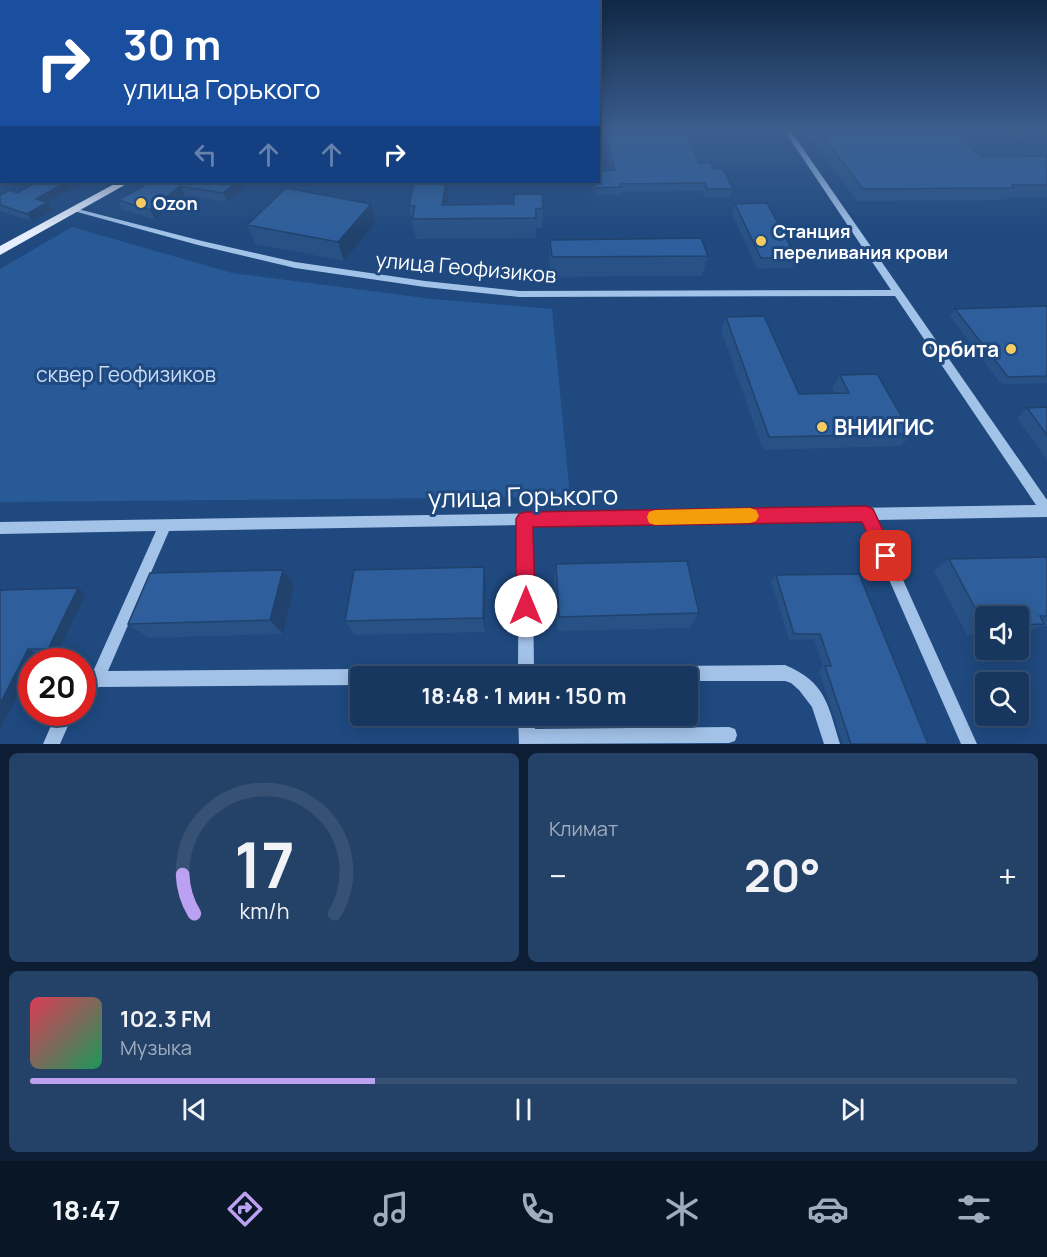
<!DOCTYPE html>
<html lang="ru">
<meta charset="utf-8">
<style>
:root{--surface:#17375f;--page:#244268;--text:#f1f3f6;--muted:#9eacbd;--line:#365174;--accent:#bca0f2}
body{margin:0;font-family:Manrope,sans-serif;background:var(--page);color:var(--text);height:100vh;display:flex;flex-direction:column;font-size:22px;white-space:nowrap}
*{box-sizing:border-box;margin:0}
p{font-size:20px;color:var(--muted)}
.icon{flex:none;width:33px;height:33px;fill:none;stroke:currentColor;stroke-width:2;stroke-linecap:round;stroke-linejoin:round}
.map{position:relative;height:744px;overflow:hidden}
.panel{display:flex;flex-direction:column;gap:9px;padding:9px;background:#0d1e34;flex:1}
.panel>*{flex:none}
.hud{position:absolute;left:0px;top:0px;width:600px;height:183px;box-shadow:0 3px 15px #0003,0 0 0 2px var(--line);background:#1a4fa0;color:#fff;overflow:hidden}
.fabs{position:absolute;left:975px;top:606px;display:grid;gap:12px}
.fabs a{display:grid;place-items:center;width:54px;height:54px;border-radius:6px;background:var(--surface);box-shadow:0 3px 15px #0003,0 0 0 2px var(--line);font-size:30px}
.speed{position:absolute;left:18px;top:648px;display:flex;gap:12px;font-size:30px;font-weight:700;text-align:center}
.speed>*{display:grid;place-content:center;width:78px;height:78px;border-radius:50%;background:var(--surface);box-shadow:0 3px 15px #0003,0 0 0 2px var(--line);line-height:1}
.speed .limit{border:9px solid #d22;background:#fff;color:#111}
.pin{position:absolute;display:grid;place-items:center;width:51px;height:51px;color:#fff;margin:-26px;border-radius:12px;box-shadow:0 3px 9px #0006}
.me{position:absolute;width:66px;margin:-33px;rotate:0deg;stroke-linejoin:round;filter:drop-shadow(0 0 4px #0008)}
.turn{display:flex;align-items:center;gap:21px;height:126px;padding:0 24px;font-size:27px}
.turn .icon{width:78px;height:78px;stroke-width:2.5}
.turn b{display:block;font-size:42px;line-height:51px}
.lanes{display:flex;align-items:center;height:57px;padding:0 24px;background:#0003;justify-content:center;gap:30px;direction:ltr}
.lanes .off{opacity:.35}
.big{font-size:45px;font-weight:700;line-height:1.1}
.panel .card{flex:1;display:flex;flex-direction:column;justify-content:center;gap:9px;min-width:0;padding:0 21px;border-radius:9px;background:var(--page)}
.panel .dial{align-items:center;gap:0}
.dial svg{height:156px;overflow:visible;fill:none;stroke:var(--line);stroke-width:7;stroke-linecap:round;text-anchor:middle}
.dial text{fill:var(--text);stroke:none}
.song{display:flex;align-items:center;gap:18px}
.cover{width:72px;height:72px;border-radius:9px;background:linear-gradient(135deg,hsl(350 70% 55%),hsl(150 70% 35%))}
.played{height:6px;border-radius:3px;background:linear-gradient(90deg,var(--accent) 35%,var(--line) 35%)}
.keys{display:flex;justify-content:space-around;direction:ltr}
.heat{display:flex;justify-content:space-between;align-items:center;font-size:33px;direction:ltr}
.panel .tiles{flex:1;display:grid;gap:9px;grid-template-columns:1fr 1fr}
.card:last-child{grid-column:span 2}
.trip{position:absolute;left:350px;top:666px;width:348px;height:60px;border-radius:6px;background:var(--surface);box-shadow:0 3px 15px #0003,0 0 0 2px var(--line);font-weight:700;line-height:60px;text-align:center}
.menu{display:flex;height:96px;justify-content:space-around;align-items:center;background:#091626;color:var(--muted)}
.menu .icon{width:42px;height:42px}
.menu .active{color:var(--accent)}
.menu b{font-size:27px;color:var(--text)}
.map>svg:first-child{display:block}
</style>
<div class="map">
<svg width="1047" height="744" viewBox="0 0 1047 744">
<rect width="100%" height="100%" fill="#1f497f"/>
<!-- green -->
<path fill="#285a97" d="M72,227L232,273L432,299L552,309L570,497L0,502V269Z"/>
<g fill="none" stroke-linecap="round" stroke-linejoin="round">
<!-- minor -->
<path fill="#a3c2e8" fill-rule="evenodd" d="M784,130H790L1047,500V517L876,520L977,744H961L863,520L532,525L534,667L785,665C826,682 828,705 840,744H824L812,707L799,690L791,683L785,681H687V676H377L380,671L385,668L518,667L519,525L169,531L108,671L360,669L365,672L368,676H360V685L99,687L82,697V679L92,674L156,531L0,534V522L1036,505L895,296L519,297L425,287L295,268L198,245L70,210L74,208L202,241L295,262L425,281L519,291L891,290Z
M57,712H74L60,744H43Z
M518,716H534L535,729L729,727L735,729L737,735L735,741L729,743L519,744Z"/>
<!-- major -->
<path fill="#e5eefe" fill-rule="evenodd" d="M118,182H130L0,255V246Z"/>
</g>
<!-- wall -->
<path fill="#285286" d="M598,130L699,163L713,169L733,189L730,197H705L703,191L621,192L620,195H594L591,182H598L612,171L603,139L598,140Z
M805,130H950L981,157L1047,156V197L1007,198L1006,200L857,201Z
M82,182L47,202L53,210L32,221L0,211V195Z
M150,182L242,189L227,202L185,195L155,219L123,210L118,200Z
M398,182H447L448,197L447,205L543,208L542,228H536V238L416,239L413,225H412L409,206L414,184Z
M735,204L797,258L792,268L757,269L732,214Z
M375,223L344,261L255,244L247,225Z
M550,240L708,256L702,276L551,277L549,259Z
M1047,306V383L1001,384L950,316L955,309Z
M726,317L799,394H835L832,388L840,375L912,434L901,446L763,450L721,330Z
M1047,407V460L1017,418L1027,408Z
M1047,557V626H1041L1025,634H1018V616H986V635H967L934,571L949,559Z
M556,564L699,613L690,628L557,631L554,580Z
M484,567L486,583L485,632L354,635L345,621Z
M283,570L294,585L283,634L148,638L128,624Z
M776,575L928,744H843L819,671L823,667L814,639L789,640L771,581Z
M78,588L86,594L57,654H38L0,730V590Z"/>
<!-- shaded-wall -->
<path fill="#20426d" d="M0,146H2V163L0,164Z
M66,182H82L41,206L36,199Z
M236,182H240L242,189L227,202L223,193Z
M446,182H447L448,197L445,219L442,205Z
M180,186L185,195L155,219L150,210Z
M48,202L53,210L32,221L27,214Z
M371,204L375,223L344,261L338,242Z
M484,567L486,583L485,632L483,618Z
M283,570L294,585L283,634L270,620Z
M78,588L86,594L57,654L48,649Z
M28,649L38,654L34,662H32V667L0,730V704Z"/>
<!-- building -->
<path fill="#2e5f9c" stroke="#20426d" stroke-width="1.5" d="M0,130H2V146H0Z
M598,130H684L699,163H711L713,169H723L733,189H707L705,183L620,184L621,187L595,188L594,182H598V171L615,170L604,132H598Z
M818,130H950L981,157L1047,156V185H1012L1014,188L863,189Z
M38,182H66L36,199L48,202L27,214L0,205V195L10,190L17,193Z
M150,182H236L223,193L180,186L150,210L118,200Z
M414,182H446L442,205L514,204V194H542L543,208L536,209V218L412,219L415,206H409Z
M286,188L371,204L338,242L247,225Z
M767,203L797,258H761L735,204Z
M701,238L708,256L552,257L550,240Z
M1047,306V376L1008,377L955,309Z
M764,316L799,394L849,393L840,375L877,374L912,434L769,437L726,317Z
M1047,407V435L1027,408Z
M1047,557V616H1040L1044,624L1018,625V616H986V625H984L949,559Z
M687,561L699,613L559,617L556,564Z
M484,567L483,618L345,621L354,570Z
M283,570L270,620L128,624L150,573Z
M859,574L928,744H851L825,666H831L820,634H794L776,575Z
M78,588L48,649H28L0,704V590Z"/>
<!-- sky -->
<linearGradient id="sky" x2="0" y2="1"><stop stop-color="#112846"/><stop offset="0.56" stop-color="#3c5f90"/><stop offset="1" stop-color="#3c5f90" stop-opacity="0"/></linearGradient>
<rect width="1047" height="234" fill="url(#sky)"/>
<!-- route -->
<path fill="#e11d48" stroke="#92132f" stroke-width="1.5" d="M867,506L873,509L895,556L892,562L886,565L880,562L862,522L533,527L535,606L532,613L526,616L519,613L516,606V519L519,514L525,512Z"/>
<!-- slow -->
<path fill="#f59e0b" d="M750,508L756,510L759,516L756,521L750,523L655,525L649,523L647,517L649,512L655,510Z"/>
<!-- markers -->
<g fill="#f6cc62" stroke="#1f497f" stroke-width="2">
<circle cx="141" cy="203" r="6"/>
<circle cx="761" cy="241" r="6"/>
<circle cx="1011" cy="349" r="6"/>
<circle cx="822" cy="427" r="6"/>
</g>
<g text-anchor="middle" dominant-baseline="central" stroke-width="6" stroke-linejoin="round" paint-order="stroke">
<!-- far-poi labels -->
<g font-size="18" font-weight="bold" fill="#fff" stroke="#1f497f" text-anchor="start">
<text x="153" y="203">Ozon</text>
<text x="773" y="231">Станция<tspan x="773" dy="21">переливания крови</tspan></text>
</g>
<!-- street labels -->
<g font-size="21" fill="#fff" stroke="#1f497f">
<text transform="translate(466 267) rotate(5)">улица Геофизиков</text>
</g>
<!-- poi labels -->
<g font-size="21" font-weight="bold" fill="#fff" stroke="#1f497f" text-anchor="end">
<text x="999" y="349">Орбита</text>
<text x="834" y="427" text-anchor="start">ВНИИГИС</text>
</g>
<!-- park labels -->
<g font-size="21" fill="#c7dcf6" stroke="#1f497f">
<text x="126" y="374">cквер Геофизиков</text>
</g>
<!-- near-street labels -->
<g font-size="26" fill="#fff" stroke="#1f497f">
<text transform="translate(523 496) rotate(-1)">улица Горького</text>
</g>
</g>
</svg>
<div class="fabs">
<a><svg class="icon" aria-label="sound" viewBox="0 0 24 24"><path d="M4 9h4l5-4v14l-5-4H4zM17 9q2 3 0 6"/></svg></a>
<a><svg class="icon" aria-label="search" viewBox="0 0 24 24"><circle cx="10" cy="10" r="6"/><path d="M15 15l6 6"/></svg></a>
</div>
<div class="speed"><div class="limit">20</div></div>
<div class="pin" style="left:886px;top:556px;background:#d93025"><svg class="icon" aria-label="arrive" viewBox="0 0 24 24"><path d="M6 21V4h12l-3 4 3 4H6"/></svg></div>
<svg class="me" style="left:526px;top:606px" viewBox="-20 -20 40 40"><circle r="19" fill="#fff"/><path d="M0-13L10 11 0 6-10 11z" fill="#e11d48"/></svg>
<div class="trip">18:48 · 1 мин · 150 m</div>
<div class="hud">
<div class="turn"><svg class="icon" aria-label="right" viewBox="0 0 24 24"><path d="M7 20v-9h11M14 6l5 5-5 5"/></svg><div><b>30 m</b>улица Горького</div></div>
<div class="lanes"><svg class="icon off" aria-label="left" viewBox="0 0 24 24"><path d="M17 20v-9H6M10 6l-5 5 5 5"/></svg><svg class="icon off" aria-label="ahead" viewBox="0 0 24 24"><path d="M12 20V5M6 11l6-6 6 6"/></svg><svg class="icon off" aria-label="ahead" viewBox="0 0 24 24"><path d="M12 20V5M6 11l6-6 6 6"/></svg><svg class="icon" aria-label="right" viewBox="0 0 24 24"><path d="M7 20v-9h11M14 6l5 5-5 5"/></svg></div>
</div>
</div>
<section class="panel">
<div class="tiles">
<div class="card dial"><svg viewBox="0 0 100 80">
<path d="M14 69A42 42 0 1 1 86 69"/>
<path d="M14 69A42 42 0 0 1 8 49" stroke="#bca0f2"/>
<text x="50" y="56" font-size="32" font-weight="700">17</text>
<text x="50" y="72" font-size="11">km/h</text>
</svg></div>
<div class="card"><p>Климат</p>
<div class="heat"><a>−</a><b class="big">20°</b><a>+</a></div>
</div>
<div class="card">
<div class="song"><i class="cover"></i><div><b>102.3 FM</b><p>Музыка</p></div></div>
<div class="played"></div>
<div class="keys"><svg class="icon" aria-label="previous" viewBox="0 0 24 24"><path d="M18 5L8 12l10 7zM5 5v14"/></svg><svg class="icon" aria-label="pause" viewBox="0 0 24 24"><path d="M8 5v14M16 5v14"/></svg><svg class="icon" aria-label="next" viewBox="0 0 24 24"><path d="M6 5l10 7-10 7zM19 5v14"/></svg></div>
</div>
</div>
</section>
<nav class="menu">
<b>18:47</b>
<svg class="icon active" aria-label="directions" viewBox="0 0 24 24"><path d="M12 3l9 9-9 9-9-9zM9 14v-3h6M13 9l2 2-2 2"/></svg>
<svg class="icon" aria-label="music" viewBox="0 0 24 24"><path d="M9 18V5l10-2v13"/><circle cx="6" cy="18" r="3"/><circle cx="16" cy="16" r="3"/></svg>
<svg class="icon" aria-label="phone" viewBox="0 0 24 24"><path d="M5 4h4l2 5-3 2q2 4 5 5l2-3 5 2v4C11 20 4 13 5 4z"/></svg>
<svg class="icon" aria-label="climate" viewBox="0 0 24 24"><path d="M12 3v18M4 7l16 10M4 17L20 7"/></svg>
<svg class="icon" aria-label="car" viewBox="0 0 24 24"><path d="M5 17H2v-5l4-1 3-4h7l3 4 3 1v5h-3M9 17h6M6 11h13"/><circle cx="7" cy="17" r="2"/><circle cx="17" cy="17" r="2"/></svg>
<svg class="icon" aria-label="filters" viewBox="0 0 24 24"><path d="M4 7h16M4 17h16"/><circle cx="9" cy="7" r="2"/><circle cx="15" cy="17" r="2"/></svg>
</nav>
